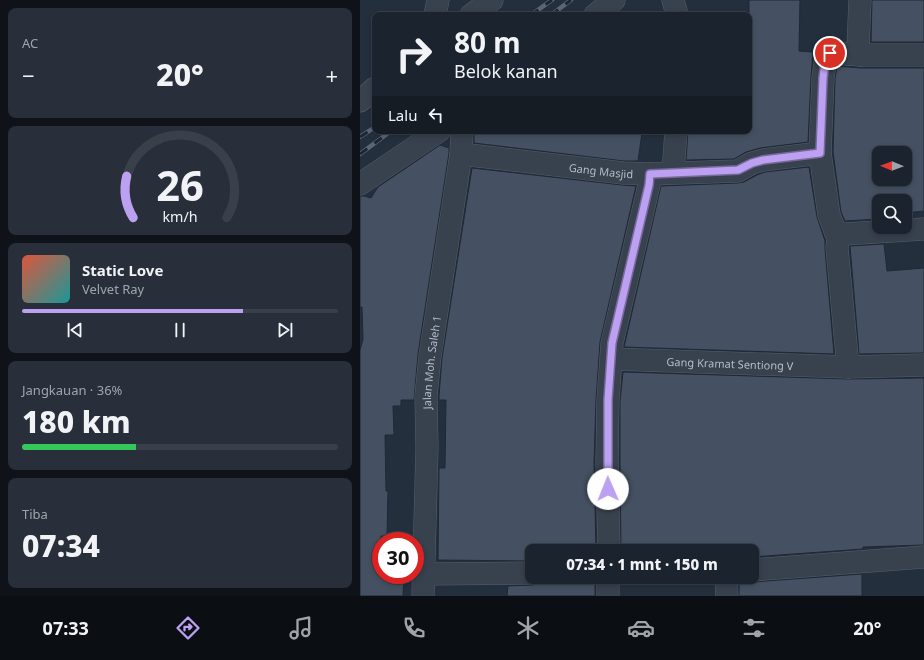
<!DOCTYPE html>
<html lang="id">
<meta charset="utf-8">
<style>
:root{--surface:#1b232e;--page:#282f3a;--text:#f1f3f6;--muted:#a0a4aa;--line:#39404a;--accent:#bca0f2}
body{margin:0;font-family:"Noto Sans",sans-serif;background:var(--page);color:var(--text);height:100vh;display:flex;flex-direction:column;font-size:15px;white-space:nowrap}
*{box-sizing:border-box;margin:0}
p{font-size:13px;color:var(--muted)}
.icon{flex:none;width:22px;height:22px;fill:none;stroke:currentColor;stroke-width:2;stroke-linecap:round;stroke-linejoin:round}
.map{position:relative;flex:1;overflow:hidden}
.details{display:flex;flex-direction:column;gap:8px;padding:8px;background:#0f1319;width:360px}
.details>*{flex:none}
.banner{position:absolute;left:12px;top:12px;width:380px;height:122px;border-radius:8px;box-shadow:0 2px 6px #0003,0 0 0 1px var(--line);background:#1b232e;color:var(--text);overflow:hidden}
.needle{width:26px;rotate:271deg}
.tools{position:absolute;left:512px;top:146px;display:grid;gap:8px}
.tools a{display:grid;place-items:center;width:40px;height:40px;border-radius:8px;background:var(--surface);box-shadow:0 2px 6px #0003,0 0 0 1px var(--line);font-size:20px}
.speed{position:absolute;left:12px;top:532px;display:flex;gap:8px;font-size:20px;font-weight:700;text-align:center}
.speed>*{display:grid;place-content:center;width:52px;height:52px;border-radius:50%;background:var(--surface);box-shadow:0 2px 6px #0003,0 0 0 1px var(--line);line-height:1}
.speed .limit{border:6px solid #d22;background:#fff;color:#111}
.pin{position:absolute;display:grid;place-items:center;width:34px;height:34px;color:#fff;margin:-17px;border:2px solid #fff;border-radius:50%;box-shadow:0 1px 4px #0007}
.me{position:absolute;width:44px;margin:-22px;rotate:359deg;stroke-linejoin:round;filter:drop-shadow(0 0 3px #0008)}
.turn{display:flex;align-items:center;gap:14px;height:84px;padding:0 16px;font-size:18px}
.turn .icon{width:52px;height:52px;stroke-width:2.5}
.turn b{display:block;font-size:28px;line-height:34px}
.then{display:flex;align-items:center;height:38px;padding:0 16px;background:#0003;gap:8px;font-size:15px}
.big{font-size:30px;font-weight:800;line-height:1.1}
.details .card{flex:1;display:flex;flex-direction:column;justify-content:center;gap:6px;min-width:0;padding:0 14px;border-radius:8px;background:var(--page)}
.details .dial{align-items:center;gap:0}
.dial svg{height:104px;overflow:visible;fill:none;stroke:var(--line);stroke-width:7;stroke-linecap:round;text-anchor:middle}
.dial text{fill:var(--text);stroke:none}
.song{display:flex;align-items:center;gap:12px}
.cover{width:48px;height:48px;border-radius:6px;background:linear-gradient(135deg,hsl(10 70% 55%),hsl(180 70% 35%))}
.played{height:4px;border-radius:2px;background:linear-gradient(90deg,var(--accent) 70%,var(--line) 70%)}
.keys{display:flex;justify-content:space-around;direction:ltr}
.heat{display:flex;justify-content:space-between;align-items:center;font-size:22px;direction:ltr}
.charge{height:6px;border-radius:3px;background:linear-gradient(90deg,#34c759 36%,var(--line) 0)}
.trip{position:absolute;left:165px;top:544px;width:234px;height:40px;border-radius:8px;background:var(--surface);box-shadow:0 2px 6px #0003,0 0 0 1px var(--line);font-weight:800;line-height:40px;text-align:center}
.tab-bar{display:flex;height:64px;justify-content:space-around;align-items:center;background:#0b0e12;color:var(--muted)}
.tab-bar .icon{width:28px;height:28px}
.tab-bar .on{color:var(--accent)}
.tab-bar b{font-size:18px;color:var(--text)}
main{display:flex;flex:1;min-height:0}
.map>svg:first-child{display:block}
</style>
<main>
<section class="details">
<div class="card"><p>AC</p>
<div class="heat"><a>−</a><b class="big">20°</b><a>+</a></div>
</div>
<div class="card dial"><svg viewBox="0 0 100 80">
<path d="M14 69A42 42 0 1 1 86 69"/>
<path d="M14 69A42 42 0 0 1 9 37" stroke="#bca0f2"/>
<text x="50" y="56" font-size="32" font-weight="700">26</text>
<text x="50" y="72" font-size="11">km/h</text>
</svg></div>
<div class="card">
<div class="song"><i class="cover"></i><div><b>Static Love</b><p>Velvet Ray</p></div></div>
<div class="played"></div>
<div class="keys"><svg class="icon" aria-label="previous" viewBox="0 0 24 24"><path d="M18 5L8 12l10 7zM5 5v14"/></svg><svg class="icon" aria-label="pause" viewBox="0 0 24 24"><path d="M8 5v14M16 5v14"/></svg><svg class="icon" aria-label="next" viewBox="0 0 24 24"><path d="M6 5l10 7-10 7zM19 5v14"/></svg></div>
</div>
<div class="card"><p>Jangkauan · 36%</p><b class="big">180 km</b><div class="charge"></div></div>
<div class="card"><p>Tiba</p><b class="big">07:34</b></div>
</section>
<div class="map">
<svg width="564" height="596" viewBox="0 0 564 596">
<rect width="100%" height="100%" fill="#242f3e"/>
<!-- building -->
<path fill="#455162" stroke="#1f2835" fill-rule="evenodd" d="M389,0H440L439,51L453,52L451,77L448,142L400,148L386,152L374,159L326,160L328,131H389Z
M512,0H564V42H511Z
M477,66L500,68H564V211L545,213V201H519V219L485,221L481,212L473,152L475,79ZM519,153H545V179H519Z
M114,131H269L282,133L278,161H264L114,143Z
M80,145L89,148V153L58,354L54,400H41V406H33L34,435H25L26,491H28L27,536H21V575H44L43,596H0V350L3,339L2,307H0V196H4L11,198L18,187Z
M449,167L457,217L465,241V249L474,354L264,347L301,186L378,183L384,182L397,175L405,172Z
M112,168L262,185L276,186L240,342L236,400L234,462L236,551H172V561L78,560L79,468H85L86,400H79V396L82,358Z
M524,244L527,271L564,268V353L499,354L490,246Z
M263,372L488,379L564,378V545L503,547V549L392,557V551H261L260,462V401Z
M502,574V596H379V577H382L386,581L393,582Z
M183,577H235V596H147L148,586L172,585L179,584Z"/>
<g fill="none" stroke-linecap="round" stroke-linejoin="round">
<defs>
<g id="minor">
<path d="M313,0L317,15"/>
<path d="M500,0L498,47L500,55"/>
<path d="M75,15L78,0"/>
<path d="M111,15L132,0"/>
<path d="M235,15L254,0"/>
<path d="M0,101L15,88"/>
<path id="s1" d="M101,154L263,173L290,174L378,171L392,163L403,160L460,153"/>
<path d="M313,172L316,131"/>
<path d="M0,184L79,131"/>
<path d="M478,239L469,215L460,153L463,78L466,56L470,53L500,55H564"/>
<path id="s2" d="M252,359L488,367L564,365"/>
<path d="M488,367L477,248L478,239L485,234L564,229"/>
<path d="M249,551L247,462L248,400L252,343L289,185L290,174"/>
<path d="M392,570L564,557"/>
<path d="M64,574L172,573"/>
<path d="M248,577V596"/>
<path d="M366,577L367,596"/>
<path id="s3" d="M63,596L67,448L66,396L70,356L101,154L102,131"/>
</g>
</defs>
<!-- minor casing -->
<use href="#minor" stroke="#565f6c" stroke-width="23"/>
<!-- minor -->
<use href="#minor" stroke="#38414e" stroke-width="22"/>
<defs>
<path id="rail" d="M171,15L192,0
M191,15L211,0
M0,137L15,127
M0,154L31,131"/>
</defs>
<!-- rail casing -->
<use href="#rail" stroke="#5a6575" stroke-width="4.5"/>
<!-- rail -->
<use href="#rail" stroke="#1d2633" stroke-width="3" stroke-dasharray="9" stroke-linecap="butt"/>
</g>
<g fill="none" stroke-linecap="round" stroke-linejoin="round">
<defs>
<path id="route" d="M248,489V400L252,343L289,185L290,174L378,170L392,163L403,160L460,153L463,78L466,56L470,53"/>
</defs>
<!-- route casing -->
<use href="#route" stroke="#7a689d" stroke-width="10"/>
<!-- route -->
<use href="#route" stroke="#bca0f2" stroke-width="7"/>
</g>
<g text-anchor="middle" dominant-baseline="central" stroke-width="4" stroke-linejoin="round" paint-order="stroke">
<!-- street labels -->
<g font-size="11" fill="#b4bcc9" stroke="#1d2633">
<text stroke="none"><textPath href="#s1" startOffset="141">Gang Masjid</textPath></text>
<text stroke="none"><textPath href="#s3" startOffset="234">Jalan Moh. Saleh 1</textPath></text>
<text stroke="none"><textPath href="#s2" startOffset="118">Gang Kramat Sentiong V</textPath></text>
</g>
</g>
</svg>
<div class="tools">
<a><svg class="needle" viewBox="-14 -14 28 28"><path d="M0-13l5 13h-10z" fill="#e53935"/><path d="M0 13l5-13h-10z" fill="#a0a4aa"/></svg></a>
<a><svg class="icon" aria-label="search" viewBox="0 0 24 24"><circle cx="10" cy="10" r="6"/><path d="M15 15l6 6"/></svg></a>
</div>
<div class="speed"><div class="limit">30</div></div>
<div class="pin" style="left:470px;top:53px;background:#d93025"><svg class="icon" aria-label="arrive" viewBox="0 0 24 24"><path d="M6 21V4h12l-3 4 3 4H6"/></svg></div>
<svg class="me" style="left:248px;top:489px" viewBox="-20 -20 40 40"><circle r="19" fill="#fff"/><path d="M0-13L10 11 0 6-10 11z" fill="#bca0f2"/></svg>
<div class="trip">07:34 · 1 mnt · 150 m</div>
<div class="banner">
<div class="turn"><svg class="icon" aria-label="right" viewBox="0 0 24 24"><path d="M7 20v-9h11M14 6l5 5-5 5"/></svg><div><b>80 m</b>Belok kanan</div></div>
<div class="then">Lalu<svg class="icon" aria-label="left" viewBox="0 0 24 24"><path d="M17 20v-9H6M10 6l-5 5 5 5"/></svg></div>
</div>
</div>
</main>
<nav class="tab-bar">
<b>07:33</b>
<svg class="icon on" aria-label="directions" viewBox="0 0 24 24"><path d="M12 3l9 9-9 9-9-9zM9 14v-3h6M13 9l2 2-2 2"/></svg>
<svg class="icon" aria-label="music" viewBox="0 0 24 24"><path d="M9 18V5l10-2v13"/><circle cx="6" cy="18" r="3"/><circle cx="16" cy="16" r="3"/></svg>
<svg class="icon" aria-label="phone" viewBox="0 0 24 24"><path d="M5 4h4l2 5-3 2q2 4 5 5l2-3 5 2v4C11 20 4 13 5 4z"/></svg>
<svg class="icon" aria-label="climate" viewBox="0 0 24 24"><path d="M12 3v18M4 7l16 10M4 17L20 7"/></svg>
<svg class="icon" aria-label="car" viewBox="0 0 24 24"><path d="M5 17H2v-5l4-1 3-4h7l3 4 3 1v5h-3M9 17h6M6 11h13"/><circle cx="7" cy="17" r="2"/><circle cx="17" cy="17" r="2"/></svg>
<svg class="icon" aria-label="filters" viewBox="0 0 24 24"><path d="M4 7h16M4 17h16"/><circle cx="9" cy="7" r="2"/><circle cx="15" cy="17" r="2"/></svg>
<b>20°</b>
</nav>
